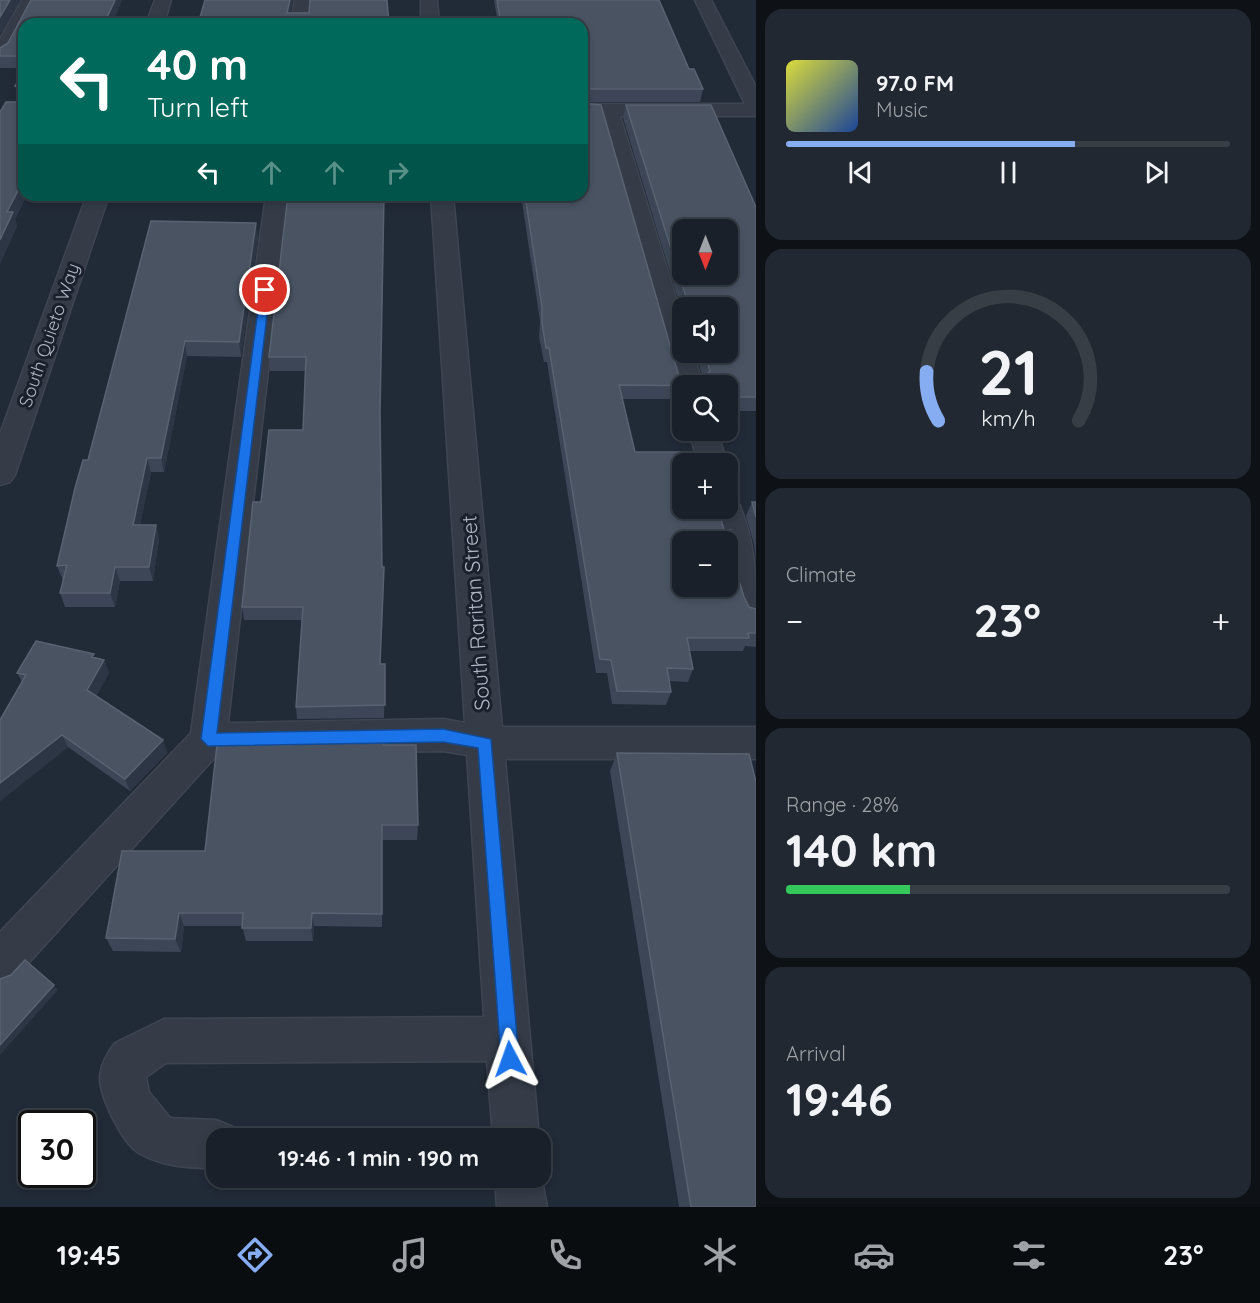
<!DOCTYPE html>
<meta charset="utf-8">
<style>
:root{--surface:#192029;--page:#222831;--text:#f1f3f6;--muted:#9fa3a8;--line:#373e46;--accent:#86adf2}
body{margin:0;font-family:Quicksand,sans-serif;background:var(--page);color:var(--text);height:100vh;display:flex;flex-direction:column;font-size:22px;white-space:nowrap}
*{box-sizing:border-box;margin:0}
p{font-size:20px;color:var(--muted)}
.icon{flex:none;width:33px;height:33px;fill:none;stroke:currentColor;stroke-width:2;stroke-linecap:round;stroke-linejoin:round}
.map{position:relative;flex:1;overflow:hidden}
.panel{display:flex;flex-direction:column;gap:9px;padding:9px;background:#0e1217;width:504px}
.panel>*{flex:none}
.banner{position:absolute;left:18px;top:18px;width:570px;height:183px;border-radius:18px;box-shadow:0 3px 9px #0003,0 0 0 2px var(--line);background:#00695c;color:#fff;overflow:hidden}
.needle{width:39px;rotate:180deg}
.controls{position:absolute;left:672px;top:219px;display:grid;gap:12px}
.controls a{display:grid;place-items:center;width:66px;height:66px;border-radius:12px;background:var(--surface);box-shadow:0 3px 9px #0003,0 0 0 2px var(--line);font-size:30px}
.speed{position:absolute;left:18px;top:1110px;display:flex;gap:12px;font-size:30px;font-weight:700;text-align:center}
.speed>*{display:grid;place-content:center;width:78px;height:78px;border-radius:50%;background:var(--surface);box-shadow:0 3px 9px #0003,0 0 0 2px var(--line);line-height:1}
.speed .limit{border:3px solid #111;border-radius:9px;background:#fff;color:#111}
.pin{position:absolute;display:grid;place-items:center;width:51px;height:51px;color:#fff;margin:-26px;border:3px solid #fff;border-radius:50%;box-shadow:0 2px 6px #0007}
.me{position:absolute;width:66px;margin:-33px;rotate:356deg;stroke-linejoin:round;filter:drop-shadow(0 0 4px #0008)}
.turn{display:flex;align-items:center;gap:21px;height:126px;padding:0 30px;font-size:27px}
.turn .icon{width:78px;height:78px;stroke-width:2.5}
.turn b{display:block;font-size:42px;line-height:51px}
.lanes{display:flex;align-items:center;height:57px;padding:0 30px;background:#0003;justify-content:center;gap:30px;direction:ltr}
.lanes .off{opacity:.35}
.big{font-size:45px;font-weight:800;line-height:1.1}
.panel .widget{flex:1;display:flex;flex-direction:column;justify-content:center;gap:9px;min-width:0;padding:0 21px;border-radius:18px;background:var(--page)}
.panel .dial{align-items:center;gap:0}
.dial svg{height:156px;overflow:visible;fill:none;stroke:var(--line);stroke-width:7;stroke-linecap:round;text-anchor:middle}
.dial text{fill:var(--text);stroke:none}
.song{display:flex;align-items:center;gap:18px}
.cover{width:72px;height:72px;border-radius:9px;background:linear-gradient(135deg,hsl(60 70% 55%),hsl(220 70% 35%))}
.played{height:6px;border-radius:3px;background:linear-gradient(90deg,var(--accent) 65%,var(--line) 65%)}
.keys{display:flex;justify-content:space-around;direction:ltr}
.heat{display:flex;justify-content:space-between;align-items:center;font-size:33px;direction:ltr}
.charge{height:9px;border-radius:4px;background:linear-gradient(90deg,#34c759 28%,var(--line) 0)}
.trip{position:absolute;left:206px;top:1128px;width:345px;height:60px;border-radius:18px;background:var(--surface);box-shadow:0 3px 9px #0003,0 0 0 2px var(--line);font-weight:800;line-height:60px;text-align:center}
.tab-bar{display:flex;height:96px;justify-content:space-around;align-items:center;background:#0a0d10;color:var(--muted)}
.tab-bar .icon{width:42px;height:42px}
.tab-bar .active{color:var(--accent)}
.tab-bar b{font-size:27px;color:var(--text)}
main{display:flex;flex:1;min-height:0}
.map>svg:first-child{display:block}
</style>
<main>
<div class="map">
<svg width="756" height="1207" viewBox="0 0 756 1207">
<rect width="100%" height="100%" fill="#212a37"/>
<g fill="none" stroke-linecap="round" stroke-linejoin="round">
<defs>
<path id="minor" d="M22,0H38L9,55L0,61V39Z
M155,0H171L164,24H146Z
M295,0H311L308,24H290Z
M421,0H437L439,24H421Z
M695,0H711L756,87V116H620L682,318V352H693L703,386H682V393L676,386L600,116H582V104H745Z
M87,195H109L15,475L10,482L0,485V434Z
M266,195H288L228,723L443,719L465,723L431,195H453L502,727H756V759H505L539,1138H493L487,1061L166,1063L146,1077L149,1092L170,1118L216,1120L233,1127L237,1138H216V1168C189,1168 163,1167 139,1153C122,1143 99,1096 100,1076C101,1065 108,1051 115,1043L164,1019L484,1017L467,755L443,751L217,755L15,978L0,984V932L191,733Z
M689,430H717L727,464H698Z
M728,498L737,500C756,538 756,580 756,622L744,618C732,595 728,568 728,542H720L711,508H728Z
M540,1170L547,1207H497L495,1178H540Z"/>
</defs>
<!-- minor casing -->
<use href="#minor" stroke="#3e4551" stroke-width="3"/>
<!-- minor -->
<use href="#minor" fill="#353c48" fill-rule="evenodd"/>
</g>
<!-- wall -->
<path fill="#3d4656" d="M31,0H122L112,24H24V68H0V48L8,43Z
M494,0H659L689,69L703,89L700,102H582V24H498Z
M24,72V195H27L15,219L17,226L0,264L22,102V100L19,99L15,86Z
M626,105L756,207V411H728V386H682V399H622L635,452L682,464L735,568L744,597L749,607L756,609V647L745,646L743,651H689L693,669L688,682L669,681L671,692L666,705L612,704L607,673H596L547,362H544L539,337L540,321L521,195H582L678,373L686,381L702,374L695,352H728V308H682V312L623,118Z
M288,195L380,421L382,567H384L380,664H385L384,718L297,719L296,707L302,620H244L242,607L261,502L303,430L306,371H270L269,357Z
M258,237L241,357L187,356L164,472H151L140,525H156L159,539L153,581H120L115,607H65L60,593L63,580L57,566L88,460Z
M752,502H756V564L754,544L746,516Z
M95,658L104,660L109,673L96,696L163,740L167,753L130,791L68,747L0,801V720L22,682L17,673Z
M384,745L418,825L417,840H382V927L314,926L313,941H246L242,926H184L181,952L113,951L106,938L205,851Z
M617,753L756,1207H679L610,771Z"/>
<!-- shaded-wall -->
<path fill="#2c3645" d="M10,0H21L0,35V17Z
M115,0H122L112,24H104Z
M290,0H293L289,24L287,13Z
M24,179V195H27L15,219L17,226L0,264V240L7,212Z
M256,223L258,237L241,357L239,342Z
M185,341L187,356L164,472L161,458Z
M147,458L151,472L137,540L133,525Z
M156,525L159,539L153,581L149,567Z
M115,567L120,581L115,607L110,593Z
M384,567V581L380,677V664Z
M104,660L109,673L92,703L87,690Z
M62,735L68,747L0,801V783Z
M163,740L167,753L130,791L125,779Z
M179,913L184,926L181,952L175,939Z
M312,913L314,926L313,941L311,928Z
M54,985L58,990L0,1055V1045Z"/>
<!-- building -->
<path fill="#495362" stroke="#596271" stroke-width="1.5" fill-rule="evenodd" d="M0,0H10L0,17Z
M31,0H115L104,24H24V56H0V48L8,43Z
M205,0H290L287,13H309L310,0H387L389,24H198Z
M497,0H659L689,69H694L703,89H584L582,102V24H501Z
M24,72V179L7,212H13L0,240V112L6,102H22L23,88L15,86Z
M582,103L601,105L678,373L686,381L688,374H707L710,371L704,352H728V308H688V303L626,105H711L756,207V397H728V386L619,385L635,452H695L699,464H682V508H718L724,530H731L735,568L744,597L749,607L756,609V633H748L749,638H687L693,669L667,668L671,692L617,691L611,660L600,659L549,348H546L542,323V307L525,195H582ZM682,230H728V274H682ZM682,542H728V586H682Z
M288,195H384L380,413L382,567H384L380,664H385V705L296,707L303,607H242L253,502H261L269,430H303L306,357H269Z
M151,221L256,223L239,342L185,341L161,458H147L133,525H156L149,567H115L110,593H60L67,565L57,566L75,488L83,460H88Z
M752,502H756V517Z
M36,641L94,654L92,657L104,660L87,690L163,740L125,779L62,735L0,783V720L26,675L17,673Z
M384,738V745H416L418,825H382V914L312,913L311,928H242L243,913H179L175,939L106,938L122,851H205L217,745H292V740Z
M617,753L749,754L756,782V1207H691Z
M25,960L54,985L0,1045V979L11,975Z"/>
<!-- route -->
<path fill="#1a73e8" stroke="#114b97" stroke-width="1.5" d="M261,287L270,290L217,733L443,729L491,739L519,1059L517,1065L510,1068L503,1065L501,1059L478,748L443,742L208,746L201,739Z"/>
<g text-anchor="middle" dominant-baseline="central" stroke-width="6" stroke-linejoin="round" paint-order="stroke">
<!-- far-street labels -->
<g font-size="18" fill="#afb7c4" stroke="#1a212c">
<text transform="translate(49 335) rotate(-71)">South Quieto Way</text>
</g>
<!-- street labels -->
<g font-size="21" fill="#afb7c4" stroke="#1a212c">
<text transform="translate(475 613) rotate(-94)">South Raritan Street</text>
</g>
</g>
</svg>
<div class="controls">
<a><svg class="needle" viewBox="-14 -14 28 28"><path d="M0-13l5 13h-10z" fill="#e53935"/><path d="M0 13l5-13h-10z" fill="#9fa3a8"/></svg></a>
<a><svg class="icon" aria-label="sound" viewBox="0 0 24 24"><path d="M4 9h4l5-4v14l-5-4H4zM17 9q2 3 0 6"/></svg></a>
<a><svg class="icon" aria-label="search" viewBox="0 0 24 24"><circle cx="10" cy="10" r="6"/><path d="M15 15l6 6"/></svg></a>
<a>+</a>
<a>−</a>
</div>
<div class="speed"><div class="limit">30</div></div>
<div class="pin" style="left:265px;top:290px;background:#d93025"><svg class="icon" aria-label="arrive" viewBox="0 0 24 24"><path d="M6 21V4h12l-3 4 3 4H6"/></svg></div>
<svg class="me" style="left:510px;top:1059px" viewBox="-20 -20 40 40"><path d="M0-17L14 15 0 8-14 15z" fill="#1a73e8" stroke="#fff" stroke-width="4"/></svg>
<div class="trip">19:46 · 1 min · 190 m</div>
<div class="banner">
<div class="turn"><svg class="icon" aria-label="left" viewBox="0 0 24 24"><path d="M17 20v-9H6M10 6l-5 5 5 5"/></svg><div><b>40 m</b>Turn left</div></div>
<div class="lanes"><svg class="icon" aria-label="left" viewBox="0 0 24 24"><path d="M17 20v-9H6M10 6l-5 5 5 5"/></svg><svg class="icon off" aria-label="ahead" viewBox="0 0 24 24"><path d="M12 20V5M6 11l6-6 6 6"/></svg><svg class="icon off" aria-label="ahead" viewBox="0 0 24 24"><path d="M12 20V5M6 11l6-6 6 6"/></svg><svg class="icon off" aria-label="right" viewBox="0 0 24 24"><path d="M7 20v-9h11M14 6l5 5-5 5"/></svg></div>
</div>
</div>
<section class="panel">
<div class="widget">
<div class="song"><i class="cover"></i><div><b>97.0 FM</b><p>Music</p></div></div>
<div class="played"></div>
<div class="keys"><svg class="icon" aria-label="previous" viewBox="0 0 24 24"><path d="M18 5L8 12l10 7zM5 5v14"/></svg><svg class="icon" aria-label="pause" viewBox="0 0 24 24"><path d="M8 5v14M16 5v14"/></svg><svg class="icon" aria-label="next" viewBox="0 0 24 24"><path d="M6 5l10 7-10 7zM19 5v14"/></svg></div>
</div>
<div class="widget dial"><svg viewBox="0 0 100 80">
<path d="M14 69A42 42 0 1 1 86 69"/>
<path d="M14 69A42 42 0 0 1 8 44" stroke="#86adf2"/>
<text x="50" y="56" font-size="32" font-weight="700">21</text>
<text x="50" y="72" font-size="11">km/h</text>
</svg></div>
<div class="widget"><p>Climate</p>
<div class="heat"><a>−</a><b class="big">23°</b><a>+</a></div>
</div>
<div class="widget"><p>Range · 28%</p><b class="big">140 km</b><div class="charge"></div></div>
<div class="widget"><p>Arrival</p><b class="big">19:46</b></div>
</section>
</main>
<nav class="tab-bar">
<b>19:45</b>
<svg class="icon active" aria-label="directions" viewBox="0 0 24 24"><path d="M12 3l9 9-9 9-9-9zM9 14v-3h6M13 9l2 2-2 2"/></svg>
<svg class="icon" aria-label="music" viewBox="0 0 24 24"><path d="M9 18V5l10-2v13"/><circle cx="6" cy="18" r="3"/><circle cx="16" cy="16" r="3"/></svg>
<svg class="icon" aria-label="phone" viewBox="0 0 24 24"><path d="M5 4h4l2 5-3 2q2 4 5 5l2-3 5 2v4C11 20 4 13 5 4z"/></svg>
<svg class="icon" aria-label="climate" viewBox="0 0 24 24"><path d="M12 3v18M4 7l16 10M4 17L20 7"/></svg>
<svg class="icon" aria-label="car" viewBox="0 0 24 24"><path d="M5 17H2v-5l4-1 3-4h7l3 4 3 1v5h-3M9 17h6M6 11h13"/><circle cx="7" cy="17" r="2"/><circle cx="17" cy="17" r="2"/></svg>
<svg class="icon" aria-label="filters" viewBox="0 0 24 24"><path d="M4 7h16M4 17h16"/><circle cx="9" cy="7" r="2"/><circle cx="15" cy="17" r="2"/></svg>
<b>23°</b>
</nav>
